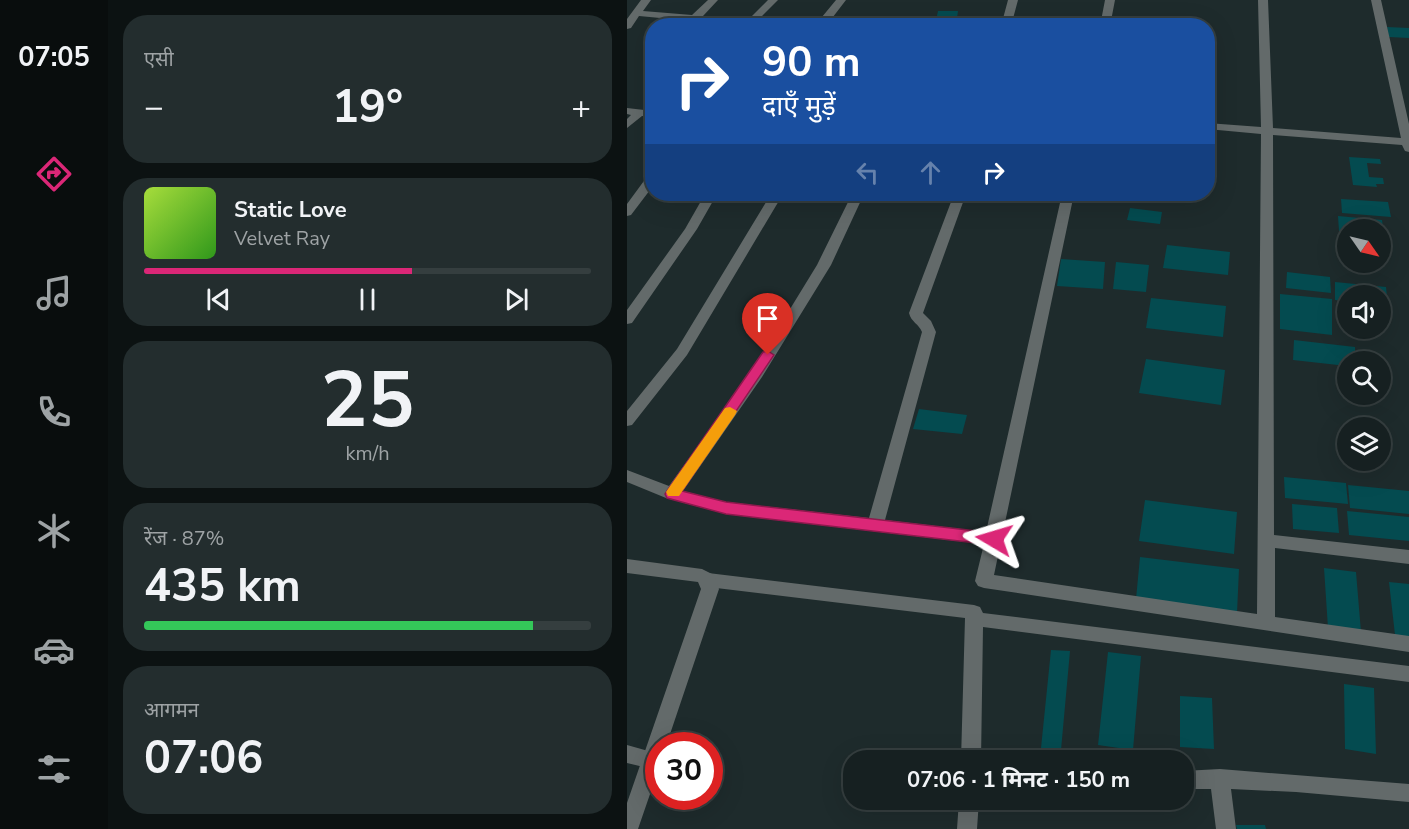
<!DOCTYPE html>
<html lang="hi">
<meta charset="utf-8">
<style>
:root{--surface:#162021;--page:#232d2e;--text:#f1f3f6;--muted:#9ea3a5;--line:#353e3f;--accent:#db2777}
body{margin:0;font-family:"Nunito Sans","Noto Sans Devanagari",sans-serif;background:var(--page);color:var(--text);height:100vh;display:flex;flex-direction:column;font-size:22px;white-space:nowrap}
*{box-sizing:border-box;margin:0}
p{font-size:20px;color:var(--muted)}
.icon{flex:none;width:33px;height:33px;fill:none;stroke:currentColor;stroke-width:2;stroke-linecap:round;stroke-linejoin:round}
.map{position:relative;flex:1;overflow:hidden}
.side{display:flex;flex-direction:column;gap:15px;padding:15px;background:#0c1212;width:519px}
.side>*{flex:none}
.hud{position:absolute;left:18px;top:18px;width:570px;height:183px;border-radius:24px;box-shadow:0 6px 24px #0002,0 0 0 2px var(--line);background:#1a4fa0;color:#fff;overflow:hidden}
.needle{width:39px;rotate:124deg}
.controls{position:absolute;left:710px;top:219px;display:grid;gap:12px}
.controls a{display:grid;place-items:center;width:54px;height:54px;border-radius:50%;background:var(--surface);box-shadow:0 6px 24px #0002,0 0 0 2px var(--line);font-size:30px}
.speed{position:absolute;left:18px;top:732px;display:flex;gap:12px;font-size:30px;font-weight:700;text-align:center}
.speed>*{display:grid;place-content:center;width:78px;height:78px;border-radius:50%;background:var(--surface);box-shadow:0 6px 24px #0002,0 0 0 2px var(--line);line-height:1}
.speed .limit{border:9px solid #d22;background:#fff;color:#111}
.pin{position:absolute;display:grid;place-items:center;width:51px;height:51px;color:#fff;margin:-62px -26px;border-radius:50% 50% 50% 0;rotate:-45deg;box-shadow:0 0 6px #0007}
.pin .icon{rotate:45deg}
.me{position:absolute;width:66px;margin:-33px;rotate:277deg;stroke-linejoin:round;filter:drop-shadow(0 0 4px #0008)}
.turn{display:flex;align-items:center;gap:21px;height:126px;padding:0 18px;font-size:27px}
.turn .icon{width:78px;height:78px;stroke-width:2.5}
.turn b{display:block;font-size:42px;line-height:51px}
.lanes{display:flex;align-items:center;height:57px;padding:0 18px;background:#0003;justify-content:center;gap:30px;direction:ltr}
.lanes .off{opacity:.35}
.big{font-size:45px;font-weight:700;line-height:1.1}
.side .widget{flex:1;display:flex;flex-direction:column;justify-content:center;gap:9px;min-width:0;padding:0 21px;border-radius:24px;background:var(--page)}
.side .dial{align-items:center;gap:0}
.dial b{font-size:78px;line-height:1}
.song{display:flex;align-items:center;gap:18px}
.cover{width:72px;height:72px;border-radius:9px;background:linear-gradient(135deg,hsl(80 70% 55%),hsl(110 70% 35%))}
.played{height:6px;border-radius:3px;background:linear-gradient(90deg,var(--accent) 60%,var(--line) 60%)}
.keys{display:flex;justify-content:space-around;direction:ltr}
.heat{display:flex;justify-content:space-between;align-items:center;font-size:33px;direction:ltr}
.charge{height:9px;border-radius:4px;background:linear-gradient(90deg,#34c759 87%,var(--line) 0)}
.trip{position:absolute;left:216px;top:750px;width:351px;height:60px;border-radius:24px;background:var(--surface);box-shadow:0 6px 24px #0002,0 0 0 2px var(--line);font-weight:700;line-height:60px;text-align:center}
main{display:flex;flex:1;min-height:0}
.tab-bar{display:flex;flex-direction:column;width:108px;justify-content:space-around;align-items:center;background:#090d0d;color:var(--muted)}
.tab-bar .icon{width:42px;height:42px}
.tab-bar .current{color:var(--accent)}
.tab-bar b{font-size:27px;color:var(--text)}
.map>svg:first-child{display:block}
</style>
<main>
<nav class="tab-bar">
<b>07:05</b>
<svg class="icon current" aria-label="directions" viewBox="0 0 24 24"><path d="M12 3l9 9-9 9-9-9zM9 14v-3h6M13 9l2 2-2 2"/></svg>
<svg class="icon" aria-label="music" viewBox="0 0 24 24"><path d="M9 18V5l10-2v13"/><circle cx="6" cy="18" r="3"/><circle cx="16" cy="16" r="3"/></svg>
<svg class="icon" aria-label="phone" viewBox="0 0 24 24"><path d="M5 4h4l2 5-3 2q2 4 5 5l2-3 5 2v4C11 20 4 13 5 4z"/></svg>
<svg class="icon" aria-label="climate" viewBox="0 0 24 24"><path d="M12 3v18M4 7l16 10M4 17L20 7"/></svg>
<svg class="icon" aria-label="car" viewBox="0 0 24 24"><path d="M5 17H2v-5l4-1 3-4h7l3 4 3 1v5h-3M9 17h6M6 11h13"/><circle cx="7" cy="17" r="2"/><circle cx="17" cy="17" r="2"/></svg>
<svg class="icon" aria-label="filters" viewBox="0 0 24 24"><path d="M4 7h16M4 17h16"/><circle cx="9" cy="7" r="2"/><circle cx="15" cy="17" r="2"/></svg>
</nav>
<section class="side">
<div class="widget"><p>एसी</p>
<div class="heat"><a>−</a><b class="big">19°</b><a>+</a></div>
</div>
<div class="widget">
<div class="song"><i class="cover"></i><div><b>Static Love</b><p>Velvet Ray</p></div></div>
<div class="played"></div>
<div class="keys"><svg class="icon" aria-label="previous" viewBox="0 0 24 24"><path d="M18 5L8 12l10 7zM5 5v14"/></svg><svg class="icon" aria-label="pause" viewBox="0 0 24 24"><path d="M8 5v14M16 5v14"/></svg><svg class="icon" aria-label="next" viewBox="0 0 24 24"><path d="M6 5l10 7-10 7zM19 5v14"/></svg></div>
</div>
<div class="widget dial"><b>25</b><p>km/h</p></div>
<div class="widget"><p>रेंज · 87%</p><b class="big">435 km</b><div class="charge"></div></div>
<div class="widget"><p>आगमन</p><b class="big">07:06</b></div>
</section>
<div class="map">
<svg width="782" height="829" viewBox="0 0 782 829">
<rect width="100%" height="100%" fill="#1e2b2c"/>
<!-- building -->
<path fill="#044b50" d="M311,11H331L329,25H308Z
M760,27L782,28V38L762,37Z
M722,157L753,159L754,164L740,163L742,177L756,178L757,184H749L750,187L726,185Z
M714,199L761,202L764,217L715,213Z
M503,208L535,212L533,224L500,220Z
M711,216L755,220L757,235L753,234V230L712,231Z
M540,245L603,252L601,275L536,268Z
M434,259L478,262L476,289L430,286Z
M489,262L522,265L519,292L486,289Z
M660,272L703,277L704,293L659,288Z
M708,282L759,287L761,306L753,305V296H720V301L708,300Z
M653,294L705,299V335L653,329Z
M524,298L599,306L596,337L519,328Z
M667,340L728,347V362H720V366L666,360Z
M519,359L598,370L594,405L512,393Z
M292,409L340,415L335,434L286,429Z
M657,477L719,483L721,504L658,498Z
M721,485L782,491V514L723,508Z
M518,500L610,512L607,554L512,541Z
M665,504L710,508L712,533L666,529Z
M720,511L782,517V541L722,535Z
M513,557L612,569L610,613L509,599Z
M697,568L729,572L734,632L701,628Z
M762,582L782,584V637L768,635Z
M424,650L443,651L434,750L414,748Z
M481,652L514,656L506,750L471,745Z
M717,684L747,688L749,754L718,749Z
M553,696L585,698L587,749L553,747Z
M609,825H638L639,829H610Z"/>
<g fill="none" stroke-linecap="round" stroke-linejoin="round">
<!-- minor -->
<path fill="#636a6a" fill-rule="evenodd" d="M14,0H24L16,11L65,15L81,0H91L76,16L121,20L141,0H151L131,20L190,23L209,0H219L199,26H118L12,16L4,28L0,29V19Z
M381,0H391L384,26H374Z
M478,0H488L483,26H473Z
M631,0H641L646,128L774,138L744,0H754L782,124V152L778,151L775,145L646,135L647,535L782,550V564L648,548V617L782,636V652L357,588L351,586L348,581L357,544L99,514L39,498L0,482V470L42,486L125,371L190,265L225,194H237L204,265L135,377L56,491L99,502L242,518L295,332C292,324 284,322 282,313L327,194H339L296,313L304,321L309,332L258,520L359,532L435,194H447L367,575L630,614L634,134L580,129V123L634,127Z
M0,108L26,111V117L15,116L0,128V119L4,115L0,114Z
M22,174H26V186L4,215L0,216V204Z
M78,194H90L70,229L5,323L0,324V310L58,229Z
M144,194H156L60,355L5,425L0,426V411L50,349Z
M81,573L347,605L353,607L356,613L782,666V682L356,627L354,760H334L338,618L81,587L75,585L72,580L75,575Z
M0,745L32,754V766L25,769L0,763Z
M593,769L782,784V802L669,792L604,789L609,829H589L584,789H556V771Z
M332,800H352L350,829H330Z"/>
<!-- tertiary -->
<path fill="#636a6a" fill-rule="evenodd" d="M0,559L75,569L87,575L92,589L39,746H32V768L11,829H0V803L74,589L71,582L0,573Z"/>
</g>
<!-- route -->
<path fill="#db2777" stroke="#8e194d" stroke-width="1.5" d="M141,351L147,355L55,491L99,502L367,533L372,535L375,539L372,543L367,545L99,514L40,498L38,494L40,491L136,352Z"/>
<!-- slow -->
<path fill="#f59e0b" d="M103,407L110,411L108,415L52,496H41L39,492L41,489L98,408Z"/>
</svg>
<div class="controls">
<a><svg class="needle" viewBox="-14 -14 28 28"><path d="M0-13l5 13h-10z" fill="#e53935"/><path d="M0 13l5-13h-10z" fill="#9ea3a5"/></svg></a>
<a><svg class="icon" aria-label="sound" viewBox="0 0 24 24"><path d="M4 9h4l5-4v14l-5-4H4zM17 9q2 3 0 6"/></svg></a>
<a><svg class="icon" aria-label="search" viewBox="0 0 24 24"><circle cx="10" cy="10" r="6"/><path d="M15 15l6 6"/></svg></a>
<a><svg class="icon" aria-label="layers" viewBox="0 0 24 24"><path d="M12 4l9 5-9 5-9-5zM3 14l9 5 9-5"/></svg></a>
</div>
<div class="speed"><div class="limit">30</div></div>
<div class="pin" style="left:141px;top:355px;background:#d93025"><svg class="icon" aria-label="arrive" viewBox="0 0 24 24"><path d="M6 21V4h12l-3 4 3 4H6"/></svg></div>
<svg class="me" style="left:367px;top:539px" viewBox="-20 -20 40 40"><path d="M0-17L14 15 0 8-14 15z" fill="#db2777" stroke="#fff" stroke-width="4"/></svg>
<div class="trip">07:06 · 1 मिनट · 150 m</div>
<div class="hud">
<div class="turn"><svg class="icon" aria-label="right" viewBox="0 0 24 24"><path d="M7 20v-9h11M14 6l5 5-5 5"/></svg><div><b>90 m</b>दाएँ मुड़ें</div></div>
<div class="lanes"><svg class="icon off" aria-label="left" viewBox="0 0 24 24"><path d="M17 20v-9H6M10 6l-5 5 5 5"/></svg><svg class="icon off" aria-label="ahead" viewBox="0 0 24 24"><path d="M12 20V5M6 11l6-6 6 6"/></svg><svg class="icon" aria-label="right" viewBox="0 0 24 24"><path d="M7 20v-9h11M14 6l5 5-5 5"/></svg></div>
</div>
</div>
</main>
